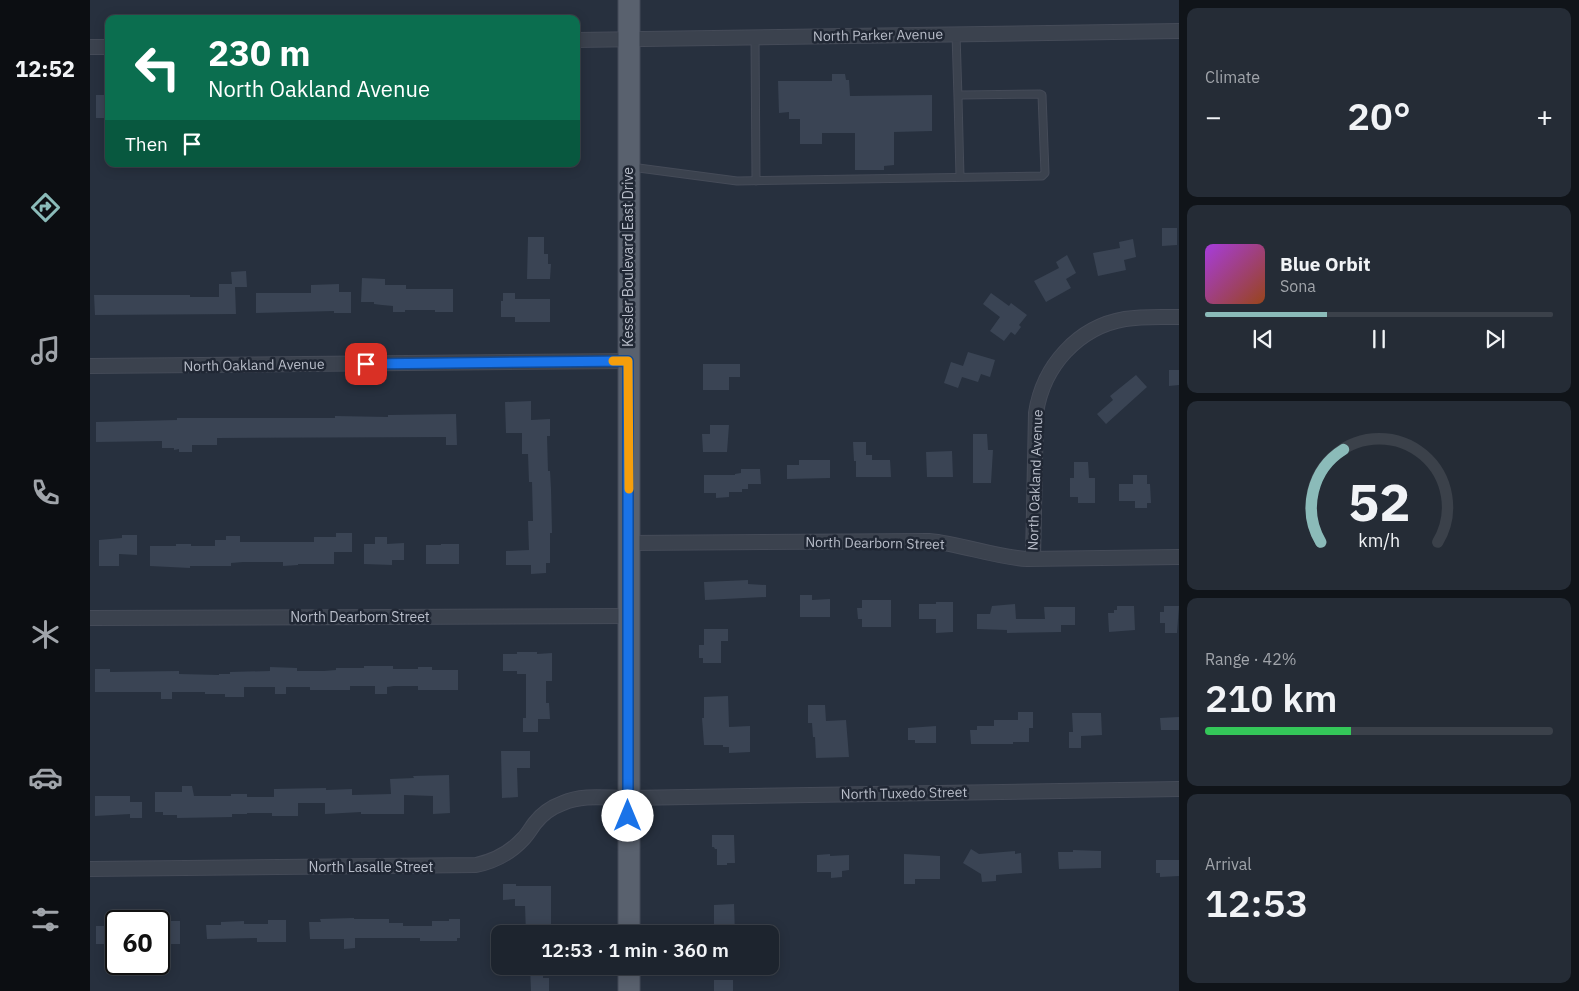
<!DOCTYPE html>
<meta charset="utf-8">
<style>
:root{--surface:#1d242e;--page:#252c36;--text:#f1f3f6;--muted:#a0a4aa;--line:#3b414a;--accent:#8bbbb9}
body{margin:0;font-family:"IBM Plex Sans",sans-serif;background:var(--page);color:var(--text);height:100vh;display:flex;flex-direction:column;font-size:19px;white-space:nowrap}
*{box-sizing:border-box;margin:0}
p{font-size:16px;color:var(--muted)}
.icon{flex:none;width:28px;height:28px;fill:none;stroke:currentColor;stroke-width:2;stroke-linecap:round;stroke-linejoin:round}
.map{position:relative;flex:1;overflow:hidden}
.drawer{display:flex;flex-direction:column;gap:8px;padding:8px;background:#101419;width:400px}
.drawer>*{flex:none}
.hud{position:absolute;left:15px;top:15px;width:475px;height:152px;border-radius:10px;box-shadow:0 2px 12px #0003,0 0 0 1px var(--line);background:#0b6e4f;color:#fff;overflow:hidden}
.speed{position:absolute;left:15px;top:910px;display:flex;gap:10px;font-size:25px;font-weight:700;text-align:center}
.speed>*{display:grid;place-content:center;width:65px;height:65px;border-radius:50%;background:var(--surface);box-shadow:0 2px 12px #0003,0 0 0 1px var(--line);line-height:1}
.speed .limit{border:2px solid #111;border-radius:8px;background:#fff;color:#111}
.pin{position:absolute;display:grid;place-items:center;width:42px;height:42px;color:#fff;margin:-21px;border-radius:10px;box-shadow:0 2px 8px #0006}
.me{position:absolute;width:55px;margin:-28px;rotate:0deg;stroke-linejoin:round;filter:drop-shadow(0 0 4px #0008)}
.turn{display:flex;align-items:center;gap:18px;height:105px;padding:0 20px;font-size:22px}
.turn .icon{width:65px;height:65px;stroke-width:2.5}
.turn b{display:block;font-size:35px;line-height:42px}
.then{display:flex;align-items:center;height:48px;padding:0 20px;background:#0003;gap:10px;font-size:19px}
.big{font-size:38px;font-weight:600;line-height:1.1}
.drawer .widget{flex:1;display:flex;flex-direction:column;justify-content:center;gap:8px;min-width:0;padding:0 18px;border-radius:10px;background:var(--page)}
.drawer .dial{align-items:center;gap:0}
.dial svg{height:130px;overflow:visible;fill:none;stroke:var(--line);stroke-width:7;stroke-linecap:round;text-anchor:middle}
.dial text{fill:var(--text);stroke:none}
.song{display:flex;align-items:center;gap:15px}
.cover{width:60px;height:60px;border-radius:8px;background:linear-gradient(135deg,hsl(280 70% 55%),hsl(20 70% 35%))}
.played{height:5px;border-radius:2px;background:linear-gradient(90deg,var(--accent) 35%,var(--line) 35%)}
.keys{display:flex;justify-content:space-around;direction:ltr}
.heat{display:flex;justify-content:space-between;align-items:center;font-size:28px;direction:ltr}
.charge{height:8px;border-radius:4px;background:linear-gradient(90deg,#34c759 42%,var(--line) 0)}
.trip{position:absolute;left:401px;top:925px;width:288px;height:50px;border-radius:10px;background:var(--surface);box-shadow:0 2px 12px #0003,0 0 0 1px var(--line);font-weight:600;line-height:50px;text-align:center}
main{display:flex;flex:1;min-height:0}
.menu{display:flex;flex-direction:column;width:90px;justify-content:space-around;align-items:center;background:#0c0e12;color:var(--muted)}
.menu .icon{width:35px;height:35px}
.menu .on{color:var(--accent)}
.menu b{font-size:22px;color:var(--text)}
.map>svg:first-child{display:block}
</style>
<main>
<nav class="menu">
<b>12:52</b>
<svg class="icon on" aria-label="directions" viewBox="0 0 24 24"><path d="M12 3l9 9-9 9-9-9zM9 14v-3h6M13 9l2 2-2 2"/></svg>
<svg class="icon" aria-label="music" viewBox="0 0 24 24"><path d="M9 18V5l10-2v13"/><circle cx="6" cy="18" r="3"/><circle cx="16" cy="16" r="3"/></svg>
<svg class="icon" aria-label="phone" viewBox="0 0 24 24"><path d="M5 4h4l2 5-3 2q2 4 5 5l2-3 5 2v4C11 20 4 13 5 4z"/></svg>
<svg class="icon" aria-label="climate" viewBox="0 0 24 24"><path d="M12 3v18M4 7l16 10M4 17L20 7"/></svg>
<svg class="icon" aria-label="car" viewBox="0 0 24 24"><path d="M5 17H2v-5l4-1 3-4h7l3 4 3 1v5h-3M9 17h6M6 11h13"/><circle cx="7" cy="17" r="2"/><circle cx="17" cy="17" r="2"/></svg>
<svg class="icon" aria-label="filters" viewBox="0 0 24 24"><path d="M4 7h16M4 17h16"/><circle cx="9" cy="7" r="2"/><circle cx="15" cy="17" r="2"/></svg>
</nav>
<div class="map">
<svg width="1089" height="991" viewBox="0 0 1089 991">
<rect width="100%" height="100%" fill="#27303e"/>
<!-- building -->
<path fill="#3a4454" d="M742,74H755L756,80H759L760,96L842,95V131L804,132V165L794,166V170H765V133H732V144H710V119H699V112L689,113L688,81H742Z
M6,95H19V118H6Z
M1072,228H1087V245L1072,246Z
M438,237H454V254H458V264H461L460,279H437Z
M1043,239L1046,257L1034,260L1036,270L1008,276L1003,253L1030,248L1029,242Z
M977,255L986,273L976,279L981,288L956,302L944,281L969,268L966,262Z
M156,271L157,287H145L146,314L5,315L4,295H100V297H129V284H142L141,272Z
M272,278L295,279V285H316V289H363V312H345V310H315V312H303V306L292,305L284,304V302H271Z
M249,284V292H261V313H244V311L166,313V293H221V285Z
M413,293H425V299H460V322H425V317H411V301H413Z
M901,293L919,306L921,303L937,315L929,325L931,327L925,335L921,332L914,341L900,331L910,317L893,304Z
M878,352L905,360L900,377L891,374L888,382L872,377L868,388L854,383L861,362L873,366Z
M613,364H650V377H639V390H613Z
M1079,370H1089V385L1079,386Z
M1046,375L1057,387L1016,424L1007,414L1023,400L1020,396Z
M441,401V420L460,419V436H457L458,471H460L461,489L462,533H460V563H456V573L441,574V565H416V551L439,550L438,521H443L442,482H439L438,454H432V433H416L415,402Z
M366,414L367,445H356V437L127,438V445H102V452H89V449L84,450V448H72V441L6,442V422L87,420V418H245V416L298,417V415Z
M620,425H639L637,452H613L612,434H620Z
M883,434H897L898,450H903L901,483H883Z
M763,442H776V455H782V460H800L801,477H766V461H764Z
M862,451L863,477H837L836,452Z
M709,460H740V478L697,479V465H709Z
M984,462H998L999,478H1005V503H988V497H980V478H984Z
M651,469H670L671,484H658V489H652V492H639V497L626,498V493H614V475H645V474L651,473Z
M1043,475H1057V484H1060L1061,503H1057V508H1045V501H1029V484H1043Z
M246,533H262V552H244V564H208V565L193,566V562H153L141,563V566H100V568L60,566V546H86V544H101V546H125V540H136V536H150V542H224V537H246Z
M32,535H47V555L29,554V566H9V540L32,538Z
M285,537H297V544L314,543V560H302V565L274,564V544H285Z
M351,544H369V564H336V545H351Z
M658,580V584L676,585V597L615,600L614,582Z
M710,595H722V600L740,599V617H710Z
M772,600H801V627H772V619H768L767,608H772Z
M846,602H863V632L846,633V619H829V604H846Z
M925,604L926,619H955L954,607H985V625H971V632L917,633V630L887,629V614H900L902,606Z
M1027,606H1044L1045,630L1019,632L1018,613H1024V610H1027Z
M1074,606H1089L1087,633H1075V623H1070V612H1074Z
M614,629H638V641H631V663H613V658H609V645H614Z
M427,652H447V654L462,653V681H456V703H459L460,719H448V732H433V718H436V674H427V671H413V654H427Z
M274,666H303V669H328V667H342V670H368V690H328V686H304L297,687V694H285V686H260V690H220V687H196V694H185V687H154V697H135V694H115V692H82V699H71V692H5V669H20V672L89,671V674L129,675V674H140V672L180,671V667L207,668V671H234L246,670V668H274Z
M638,696L639,727L660,726V752L639,753V747H633V745H614L612,718H614V697Z
M718,705H735L736,721L756,720L759,757L726,758L725,737H723L722,723H718Z
M928,712H943V728H939V742H923V744H881L880,730H887V726H904V720H928Z
M982,713H1011L1012,735L991,736V748H979V732H983Z
M1089,717V730H1071L1070,718Z
M846,726V743H825V740H818V728Z
M411,751H440V768H427L428,797L412,798Z
M359,775L360,813L343,814V796L314,795V814H271V812L235,814V803H208V816H182V813H157V814H142V817L87,818V815H73V812H65V792H92V786H102L104,796H141V794H157V797H184V789L236,788V790L262,789V795L301,794L300,779L324,778L323,776Z
M5,796H40V802H52V818H40V814L5,816Z
M622,835H644L645,863H637V865H627V849H625L624,847H622Z
M881,849L889,854L925,851V854L931,853L932,873L906,875V881L892,882L891,874L873,863Z
M983,850L1011,851V868L969,869L968,852H983Z
M740,854V856L759,855V870L752,871V877L741,878V872H727V855Z
M814,854L850,856V879H825V884H814Z
M1066,860H1089V876L1070,877V873H1066Z
M413,884H426V886H461V934H436L435,906H425V899L413,900Z
M644,904L645,934H624V905Z
M264,918V919H299V923H313V926H342V921H359V919H370V938H367V941H330V938H265V948L254,949V939H220L219,922H231L230,919Z
M178,920H196V942H167V938L117,939L116,925H131V922L154,921V924H178Z
M72,921H90V944H69V925H72Z
M6,926H26V944H6Z
M440,966H453V978H459V991H441Z
M624,980H643V991H624Z"/>
<g fill="none" stroke-linecap="round" stroke-linejoin="round">
<defs>
<path id="service" d="M866,34L868,98
M665,37L666,181
M541,167L647,181L952,176L955,173L952,95L950,94L871,95L868,98L870,177"/>
<path id="minor" d="M486,40L1089,31
M0,47H19
M0,366L538,361
M539,543L839,541C872,544 904,557 937,559L1089,557
M943,559L946,413C953,366 988,327 1035,319C1053,316 1071,317 1089,317
M0,618L539,616
M0,869L386,865C405,861 420,853 433,839C438,834 441,828 445,823C452,814 462,807 473,803C492,794 517,798 538,798L1089,789"/>
<path id="primary" d="M539,934V0
M539,966V991"/>
</defs>
<!-- service casing -->
<use href="#service" stroke="#454b58" stroke-width="9"/>
<!-- minor casing -->
<use href="#minor" stroke="#454b58" stroke-width="16"/>
<!-- primary casing -->
<use href="#primary" stroke="#454b58" stroke-width="23"/>
<!-- service -->
<use href="#service" stroke="#3b424e" stroke-width="7"/>
<!-- minor -->
<use href="#minor" stroke="#3b424e" stroke-width="14"/>
<!-- primary -->
<use href="#primary" stroke="#59616e" stroke-width="21"/>
</g>
<g fill="none" stroke-linecap="round" stroke-linejoin="round">
<defs>
<path id="route" d="M276,364L538,361V816"/>
</defs>
<!-- route casing -->
<use href="#route" stroke="#114b97" stroke-width="12"/>
<!-- route -->
<use href="#route" stroke="#1a73e8" stroke-width="9"/>
<!-- slow -->
<path stroke="#f59e0b" stroke-width="9" d="M523,361H538L539,489"/>
</g>
<g text-anchor="middle" dominant-baseline="central" stroke-width="5" stroke-linejoin="round" paint-order="stroke">
<!-- street labels -->
<g font-size="14" fill="#b8bdc9" stroke="#202734">
<text transform="translate(788 35) rotate(-1)">North Parker Avenue</text>
<text transform="translate(538 257) rotate(-90)">Kessler Boulevard East Drive</text>
<text transform="translate(164 365) rotate(-1)">North Oakland Avenue</text>
<text transform="translate(945 480) rotate(-88)">North Oakland Avenue</text>
<text transform="translate(785 543) rotate(1)">North Dearborn Street</text>
<text x="270" y="617">North Dearborn Street</text>
<text transform="translate(814 793) rotate(-1)">North Tuxedo Street</text>
<text x="281" y="867">North Lasalle Street</text>
</g>
</g>
</svg>
<div class="speed"><div class="limit">60</div></div>
<div class="pin" style="left:276px;top:364px;background:#d93025"><svg class="icon" aria-label="arrive" viewBox="0 0 24 24"><path d="M6 21V4h12l-3 4 3 4H6"/></svg></div>
<svg class="me" style="left:538px;top:816px" viewBox="-20 -20 40 40"><circle r="19" fill="#fff"/><path d="M0-13L10 11 0 6-10 11z" fill="#1a73e8"/></svg>
<div class="trip">12:53 · 1 min · 360 m</div>
<div class="hud">
<div class="turn"><svg class="icon" aria-label="left" viewBox="0 0 24 24"><path d="M17 20v-9H6M10 6l-5 5 5 5"/></svg><div><b>230 m</b>North Oakland Avenue</div></div>
<div class="then">Then<svg class="icon" aria-label="arrive" viewBox="0 0 24 24"><path d="M6 21V4h12l-3 4 3 4H6"/></svg></div>
</div>
</div>
<section class="drawer">
<div class="widget"><p>Climate</p>
<div class="heat"><a>−</a><b class="big">20°</b><a>+</a></div>
</div>
<div class="widget">
<div class="song"><i class="cover"></i><div><b>Blue Orbit</b><p>Sona</p></div></div>
<div class="played"></div>
<div class="keys"><svg class="icon" aria-label="previous" viewBox="0 0 24 24"><path d="M18 5L8 12l10 7zM5 5v14"/></svg><svg class="icon" aria-label="pause" viewBox="0 0 24 24"><path d="M8 5v14M16 5v14"/></svg><svg class="icon" aria-label="next" viewBox="0 0 24 24"><path d="M6 5l10 7-10 7zM19 5v14"/></svg></div>
</div>
<div class="widget dial"><svg viewBox="0 0 100 80">
<path d="M14 69A42 42 0 1 1 86 69"/>
<path d="M14 69A42 42 0 0 1 28 12" stroke="#8bbbb9"/>
<text x="50" y="56" font-size="32" font-weight="700">52</text>
<text x="50" y="72" font-size="11">km/h</text>
</svg></div>
<div class="widget"><p>Range · 42%</p><b class="big">210 km</b><div class="charge"></div></div>
<div class="widget"><p>Arrival</p><b class="big">12:53</b></div>
</section>
</main>
